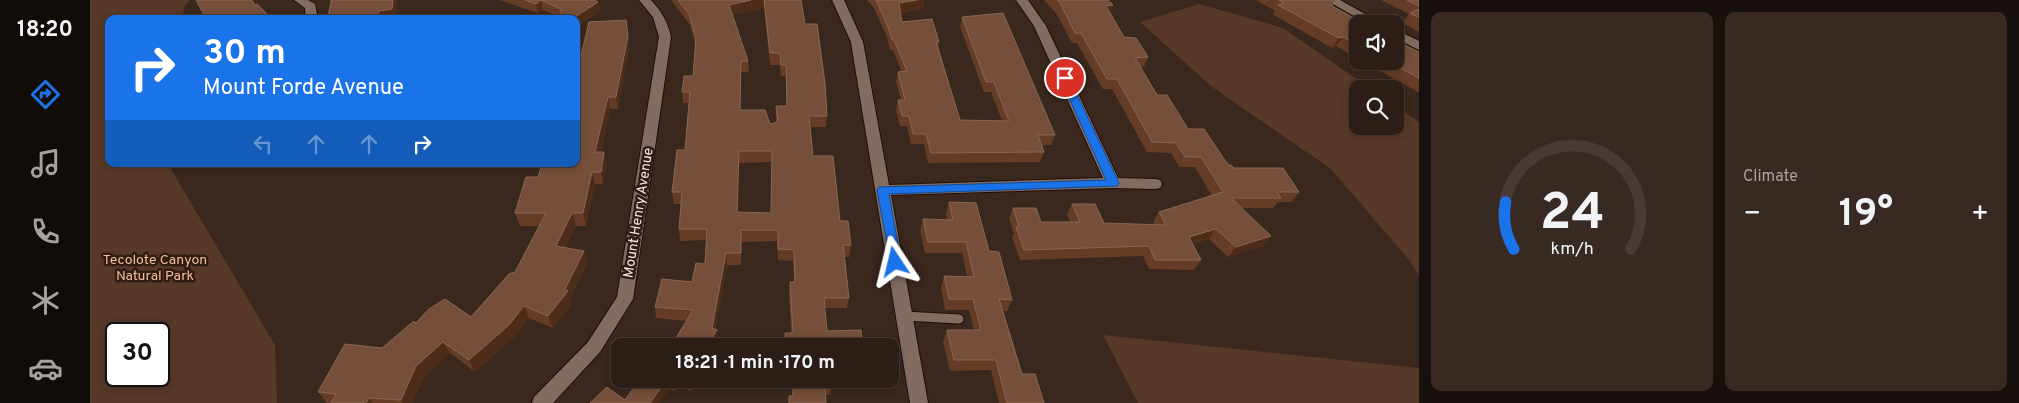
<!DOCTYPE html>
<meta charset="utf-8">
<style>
:root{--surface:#2c1d16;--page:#382a23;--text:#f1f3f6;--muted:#a6a2a1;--line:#483b35;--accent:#1a73e8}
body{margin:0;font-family:Overpass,sans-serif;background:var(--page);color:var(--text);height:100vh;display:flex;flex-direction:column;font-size:19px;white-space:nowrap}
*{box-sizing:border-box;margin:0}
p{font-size:16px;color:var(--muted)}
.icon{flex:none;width:28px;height:28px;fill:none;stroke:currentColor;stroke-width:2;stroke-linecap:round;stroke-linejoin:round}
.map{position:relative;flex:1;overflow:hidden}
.sheet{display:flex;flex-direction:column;gap:12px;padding:12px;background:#18100c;width:600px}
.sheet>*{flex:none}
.top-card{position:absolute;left:15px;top:15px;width:475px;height:152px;border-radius:10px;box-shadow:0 2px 8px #0003,0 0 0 1px var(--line);background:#1a73e8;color:#fff;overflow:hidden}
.controls{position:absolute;left:1259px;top:15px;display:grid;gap:10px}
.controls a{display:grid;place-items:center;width:55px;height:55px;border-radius:10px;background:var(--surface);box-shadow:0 2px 8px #0003,0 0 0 1px var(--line);font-size:25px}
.speed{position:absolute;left:15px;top:322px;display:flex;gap:10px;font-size:25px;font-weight:700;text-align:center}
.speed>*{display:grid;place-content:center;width:65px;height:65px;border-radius:50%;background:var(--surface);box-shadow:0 2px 8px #0003,0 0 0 1px var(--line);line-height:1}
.speed .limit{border:2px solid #111;border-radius:8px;background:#fff;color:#111}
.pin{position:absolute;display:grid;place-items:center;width:42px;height:42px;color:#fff;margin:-21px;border:2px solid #fff;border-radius:50%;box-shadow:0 1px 5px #0007}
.me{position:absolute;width:55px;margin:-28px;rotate:350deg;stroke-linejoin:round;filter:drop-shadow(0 0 4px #0008)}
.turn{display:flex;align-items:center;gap:18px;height:105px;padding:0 15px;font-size:22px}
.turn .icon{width:65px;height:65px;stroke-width:2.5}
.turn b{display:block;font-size:35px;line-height:42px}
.lanes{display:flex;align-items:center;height:48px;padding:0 15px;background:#0003;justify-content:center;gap:25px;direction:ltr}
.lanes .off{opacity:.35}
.big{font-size:38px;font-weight:700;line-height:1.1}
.sheet .card{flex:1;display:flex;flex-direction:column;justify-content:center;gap:8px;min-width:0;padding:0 18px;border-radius:10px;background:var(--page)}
.sheet .dial{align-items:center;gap:0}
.dial svg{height:130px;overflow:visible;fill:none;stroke:var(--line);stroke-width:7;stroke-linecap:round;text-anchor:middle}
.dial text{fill:var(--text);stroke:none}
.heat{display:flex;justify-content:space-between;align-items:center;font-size:28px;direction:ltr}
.sheet .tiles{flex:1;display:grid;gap:12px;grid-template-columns:repeat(2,1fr)}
.trip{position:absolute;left:521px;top:338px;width:288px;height:50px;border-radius:10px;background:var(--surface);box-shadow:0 2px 8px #0003,0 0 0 1px var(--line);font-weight:700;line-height:50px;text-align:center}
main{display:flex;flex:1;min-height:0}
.menu{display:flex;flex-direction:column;width:90px;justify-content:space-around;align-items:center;background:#120c09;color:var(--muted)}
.menu .icon{width:35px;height:35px}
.menu .selected{color:var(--accent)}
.menu b{font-size:22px;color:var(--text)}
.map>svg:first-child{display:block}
</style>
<main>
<nav class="menu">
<b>18:20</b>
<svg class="icon selected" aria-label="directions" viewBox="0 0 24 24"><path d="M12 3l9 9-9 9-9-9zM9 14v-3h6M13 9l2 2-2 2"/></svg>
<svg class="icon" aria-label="music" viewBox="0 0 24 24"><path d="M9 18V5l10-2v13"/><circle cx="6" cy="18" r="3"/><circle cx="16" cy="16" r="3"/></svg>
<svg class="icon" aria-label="phone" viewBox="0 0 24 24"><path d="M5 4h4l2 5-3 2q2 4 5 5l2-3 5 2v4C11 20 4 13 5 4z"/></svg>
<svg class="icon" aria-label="climate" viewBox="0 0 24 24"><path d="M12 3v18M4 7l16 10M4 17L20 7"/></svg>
<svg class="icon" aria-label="car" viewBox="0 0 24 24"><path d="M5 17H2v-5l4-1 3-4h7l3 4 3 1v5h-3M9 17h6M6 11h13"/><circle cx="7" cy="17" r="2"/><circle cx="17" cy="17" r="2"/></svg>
</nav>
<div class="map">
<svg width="1329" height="403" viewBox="0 0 1329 403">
<rect width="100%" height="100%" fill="#3a271d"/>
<!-- green -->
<path fill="#583828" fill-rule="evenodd" d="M0,0H100L95,5L92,19H19V164H78L185,345L187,403H0ZM26,334H69V376H26Z
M1109,4L1193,28L1281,89H1268V126H1305V105L1329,122V276L1320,261L1241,169L1122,87L1050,22Z
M1013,335L1329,368V403H1048Z"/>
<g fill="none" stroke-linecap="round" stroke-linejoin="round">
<defs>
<path id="lane" d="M814,316L869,319"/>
<path id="street" d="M204,0H218L225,4L228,19H216L215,8Z
M549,0H561C571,11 578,22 581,37L543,299L510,352L463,403H442L444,397L498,342L527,297L569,37L563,17Z
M742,0H754L773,42L799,185L1013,178L944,26L926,0H938L956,26L1028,178L1065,179L1070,180L1072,184L1070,188L1065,189L1023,188L801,195L838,403H820L761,42Z
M1236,0H1250L1293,24H1278Z
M1305,29L1329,41V50L1305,38Z"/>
</defs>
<!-- lane casing -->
<use href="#lane" stroke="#200f07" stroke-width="11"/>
<!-- street casing -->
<use href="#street" stroke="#200f07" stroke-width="2"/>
<!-- lane -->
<use href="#lane" stroke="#826c61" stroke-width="9"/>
<!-- street -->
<use href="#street" fill="#826c61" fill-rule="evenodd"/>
</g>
<!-- wall -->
<path fill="#653c25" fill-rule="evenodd" d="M409,0H504L508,2L510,11L486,27V19L471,18L453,10L448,13Z
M581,0H711L715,24L737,116L736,127H720L723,156L761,245L759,257H755L759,298L757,308H735L737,331L773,346H694L695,333H701L699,293L700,282H704L703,261L688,260L687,241L651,242V265H637L625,330H627V341L625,346H581L597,321L566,318L565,307L602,282L615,264L616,240L590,241L589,229L591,204H584L582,192L595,150L599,103H593L592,92L603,76L605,44L600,25ZM674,8L680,65H690L691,76H696L697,106H686V123L680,124L650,110L651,72H659L658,61L643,15ZM682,162L681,213L648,212L649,163Z
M777,0H834L833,8L811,13L812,22L849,42L848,47L870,120L912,121L901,92H894L870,27L872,17L965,135L961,145H951L954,152L950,162L838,163L834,144H821L817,126H810L806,110L808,100H811L806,82L808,72L811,71L803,50H800L797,37L784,8Z
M954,0H1018L1019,12L1034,37L1058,57L1054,67H1051L1067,95L1098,129L1144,168L1209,192L1202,202H1188L1183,208H1151L1181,236L1173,246L1138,257L1119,239L1102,244L1111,260L1104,270L1059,269L1053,256L930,260L922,237L924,233L919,218L923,208L951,222H980L977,214L982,204L1014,223L1064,225L1063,222L1069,212L1122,196L1105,167H1089L1081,153L1057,152L1022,89H1013L987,43H982L966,13Z
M1166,0H1245L1242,6L1268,24V59L1246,46L1242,48L1182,14L1185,11Z
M1291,0H1329V32L1312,23L1319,14Z
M538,32L539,48L528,109H520L511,152L517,164L513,184H505L496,226H486L475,247L497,263L480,298L482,303L463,328L439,318L424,337L385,372L360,353L334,377L322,403H237L228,392L292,348L326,323L381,317L425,272L449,226H430L425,213Z
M1329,52V92H1328L1272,61H1305Z
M859,202L899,251L922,300L917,311H913L932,374L954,403H909L901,370L860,371L853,341L857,330H884L879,310H855L851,288L854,276L877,277L872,253H835L830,231L833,219L857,220L856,214Z
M550,379H608L601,391L588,385L585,391L579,389L535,400Z
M702,379H741L742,385L740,395H736V403H698L699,396H702Z"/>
<!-- shaded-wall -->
<path fill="#4d2c19" d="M303,0H307L306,19H286L289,11Z
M451,0L453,10L448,13L446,4Z
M661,0H674V8L640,16L639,5Z
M827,0H834L833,8L808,13L809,3Z
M508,2L510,11L486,27V19H482Z
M1023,5L1019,15L1016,6Z
M536,20L539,48L528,109L526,97Z
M1253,37L1246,46L1242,48L1249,38Z
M518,97L520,109L508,165L505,152Z
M649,151V163L647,223V212Z
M514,152L517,164L513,184L511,172Z
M502,172L505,184L496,226L493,213Z
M482,213L486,226L469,258L466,246Z
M1126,229L1119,239L1092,247L1099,237Z
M1181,236L1173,246L1138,257L1146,247Z
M494,251L497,263L480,298L482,303L463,328L458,316L475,289Z
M636,253L637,265L624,335L627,330V341L625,346H620L622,328Z
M434,306L439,318L424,337L385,372L379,360Z
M353,342L360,353L334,377L322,403H312L311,400L326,366Z
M577,379L579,389L569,403H560Z
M584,379H587L588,385L585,391L583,381Z
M601,379H608L601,391L600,381Z
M279,398L283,403H276Z"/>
<!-- building -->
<path fill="#754f3a" stroke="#896754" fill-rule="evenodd" d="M106,0H162L165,5L167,4L179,16L172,19H116Z
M241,0H303L302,9L289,11L286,19H236L239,12L241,2Z
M435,0H504L508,2L482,19H471V9L451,0L446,4Z
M588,0H661L639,5L658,61H651L650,110H675L680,124L688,122L686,106H697L696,65H691L690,53H680L674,0H711L715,24H727L735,83L737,116H719L723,156H743L750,221H758L761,245H753L759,298H734L737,331L771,330L773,346H695V333H703L700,282H705L704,250L688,249V230H651V253H636L622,328L627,330L622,338L624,339L620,346H581L603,310L565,307L572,279L602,282L606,263L615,264L617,229H589L592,192H582L587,150H595L600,92H592L594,76H603L606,38L599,14ZM649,151H682L681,213L647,212Z
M786,0H827L809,3L812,22L842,19L849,42H846L870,120L919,121L904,82H896L872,17L913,13L965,135H948L954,152L841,153L836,134H823L819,116H812L808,100H815L808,72L817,71L804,40H802L798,27Z
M967,0H1018L1023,5L1016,6L1034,37L1046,38L1058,57L1045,58L1067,95H1077L1098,129H1114L1138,165H1141L1144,168H1193L1209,192H1187L1191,198H1141L1181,236L1146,247L1126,229L1099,237L1111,260H1065L1059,246L934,250L926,227H929L923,208H946L951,222H990L982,204H1005L1014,223L1076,225L1069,212L1133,192L1111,157H1095L1086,143L1062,142L1027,79H1017L991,33H985L970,3Z
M1189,0H1245L1242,6L1275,24H1268V45L1253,37L1249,38L1188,5L1194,3Z
M1317,0H1329V6Z
M1329,9V18L1320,13Z
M536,20L538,36L526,97H518L505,152H514L511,172H502L493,213H482L466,246L494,251L475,289L478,291L458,316L434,306L419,325L379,360L353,342L326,366L311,400L279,398L276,403H241L246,394L228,392L255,344L292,348L324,321L326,323L339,309L355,299L381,317L419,274L425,272L456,213H425L436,177H448L452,164H486V72H487L499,22Z
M1305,40L1329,52V78L1298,61H1305Z
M859,202L886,203L899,251L909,252L922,300L909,299L932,374H945L954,403H917L906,360H864L857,330H891L883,299H859L854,276L884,277L876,242H838L833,219L863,220Z
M556,341L569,346H552Z
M550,379H577L560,403H500L517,387L535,400Z
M703,379H741L742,385H735L736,403H699V396H703Z"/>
<!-- route -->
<path fill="#1a73e8" stroke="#114b97" d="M975,75L979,78L1029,183L1027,186L799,194L811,262L809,265H801L787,190L789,187L1016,180L970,78Z"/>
<g text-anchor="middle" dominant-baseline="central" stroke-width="5" stroke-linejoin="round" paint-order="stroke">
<!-- street labels -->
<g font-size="14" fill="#f6e9e3" stroke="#2f1d14">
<text transform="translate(549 213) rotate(-81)">Mount Henry Avenue</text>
</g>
<!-- park labels -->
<g font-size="14" fill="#f9bd9e" stroke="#2f1d14">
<text x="65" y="260">Tecolote Canyon<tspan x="65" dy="16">Natural Park</tspan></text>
</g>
</g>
</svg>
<div class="controls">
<a><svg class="icon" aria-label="sound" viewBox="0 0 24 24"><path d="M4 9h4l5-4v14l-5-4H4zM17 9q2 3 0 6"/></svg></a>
<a><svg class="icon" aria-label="search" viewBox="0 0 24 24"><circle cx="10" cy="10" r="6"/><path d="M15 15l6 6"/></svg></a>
</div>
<div class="speed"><div class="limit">30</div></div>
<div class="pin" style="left:975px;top:78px;background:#d93025"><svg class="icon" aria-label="arrive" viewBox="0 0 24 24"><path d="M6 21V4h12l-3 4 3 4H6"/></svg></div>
<svg class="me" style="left:805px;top:262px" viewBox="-20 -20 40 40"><path d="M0-17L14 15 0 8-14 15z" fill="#1a73e8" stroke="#fff" stroke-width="4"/></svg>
<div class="trip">18:21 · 1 min · 170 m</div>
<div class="top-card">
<div class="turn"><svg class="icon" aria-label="right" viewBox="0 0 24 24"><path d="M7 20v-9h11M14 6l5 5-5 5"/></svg><div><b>30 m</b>Mount Forde Avenue</div></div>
<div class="lanes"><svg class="icon off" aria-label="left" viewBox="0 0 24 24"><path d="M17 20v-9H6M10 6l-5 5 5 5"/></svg><svg class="icon off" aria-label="ahead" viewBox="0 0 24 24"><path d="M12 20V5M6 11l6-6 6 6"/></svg><svg class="icon off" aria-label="ahead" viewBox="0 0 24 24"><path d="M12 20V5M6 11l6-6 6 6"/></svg><svg class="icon" aria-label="right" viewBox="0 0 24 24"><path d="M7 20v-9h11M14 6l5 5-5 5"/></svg></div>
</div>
</div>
<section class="sheet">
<div class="tiles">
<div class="card dial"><svg viewBox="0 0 100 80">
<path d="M14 69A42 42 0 1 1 86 69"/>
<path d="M14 69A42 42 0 0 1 9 40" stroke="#1a73e8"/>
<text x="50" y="56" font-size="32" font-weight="700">24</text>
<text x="50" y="72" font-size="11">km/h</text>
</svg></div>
<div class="card"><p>Climate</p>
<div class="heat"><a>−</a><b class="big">19°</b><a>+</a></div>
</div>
</div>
</section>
</main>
